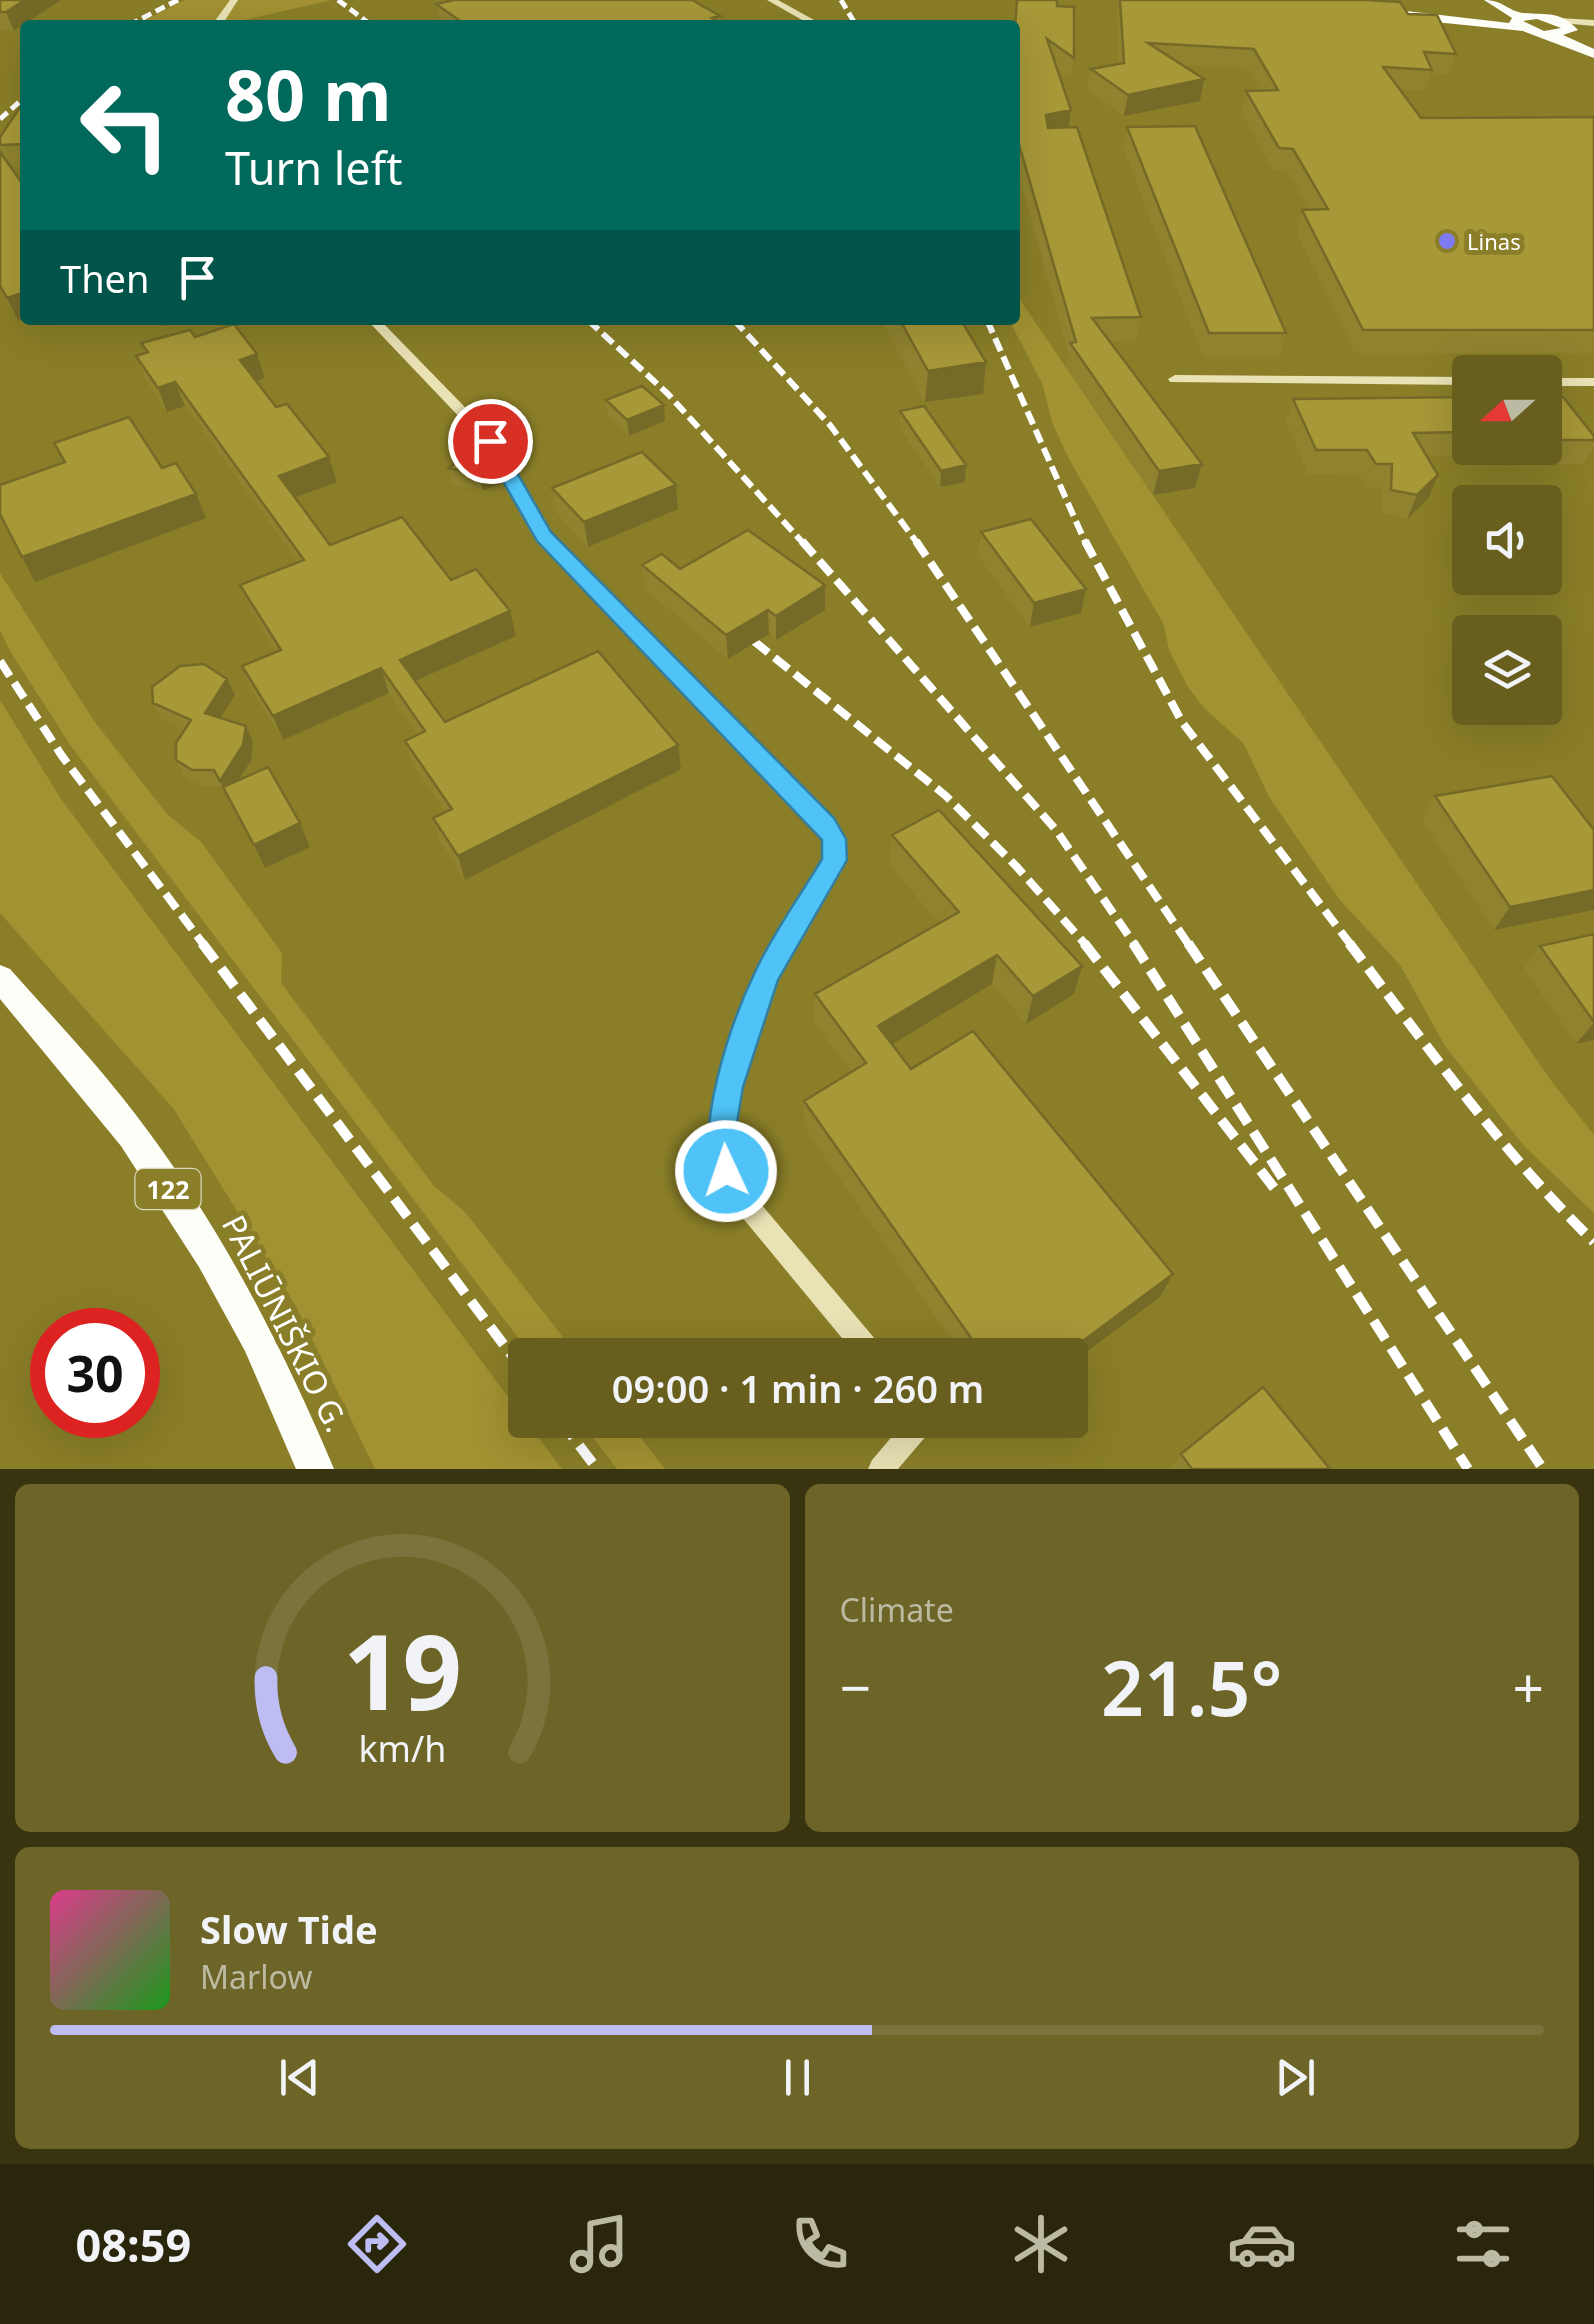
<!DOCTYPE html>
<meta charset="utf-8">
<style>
:root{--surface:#685e1e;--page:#6d6427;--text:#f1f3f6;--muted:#bdbaa4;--line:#7b733c;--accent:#bdbdf4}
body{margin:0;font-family:"Noto Sans",sans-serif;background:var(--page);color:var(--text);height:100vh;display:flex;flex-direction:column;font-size:38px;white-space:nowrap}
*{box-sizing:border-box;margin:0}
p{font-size:32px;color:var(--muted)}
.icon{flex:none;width:55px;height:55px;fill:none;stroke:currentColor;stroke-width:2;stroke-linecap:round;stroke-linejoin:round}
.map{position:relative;height:1469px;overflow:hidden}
.panel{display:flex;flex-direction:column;gap:15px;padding:15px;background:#393410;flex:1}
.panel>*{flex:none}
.banner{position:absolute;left:20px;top:20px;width:1000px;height:305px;border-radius:10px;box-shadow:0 10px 40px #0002;background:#00695c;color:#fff;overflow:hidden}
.needle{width:65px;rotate:249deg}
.controls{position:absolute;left:1452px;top:355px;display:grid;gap:20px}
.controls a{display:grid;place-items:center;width:110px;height:110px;border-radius:10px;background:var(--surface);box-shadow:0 10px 40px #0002;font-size:50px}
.speed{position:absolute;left:30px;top:1308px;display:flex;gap:20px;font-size:50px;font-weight:700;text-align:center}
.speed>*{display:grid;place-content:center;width:130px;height:130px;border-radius:50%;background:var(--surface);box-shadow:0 10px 40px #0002;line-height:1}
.speed .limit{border:15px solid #d22;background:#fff;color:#111}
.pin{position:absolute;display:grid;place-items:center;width:85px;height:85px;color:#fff;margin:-42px;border:5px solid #fff;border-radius:50%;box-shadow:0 2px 10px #0007}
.me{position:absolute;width:110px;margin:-55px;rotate:357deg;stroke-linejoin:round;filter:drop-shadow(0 0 8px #0008)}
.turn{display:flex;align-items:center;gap:35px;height:210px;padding:0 40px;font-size:45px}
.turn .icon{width:130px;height:130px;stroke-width:2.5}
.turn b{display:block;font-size:70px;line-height:85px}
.then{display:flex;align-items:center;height:95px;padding:0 40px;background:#0003;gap:20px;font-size:38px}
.big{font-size:75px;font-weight:600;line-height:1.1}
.panel .card{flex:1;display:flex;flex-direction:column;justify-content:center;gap:15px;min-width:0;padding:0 35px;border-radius:15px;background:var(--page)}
.panel .dial{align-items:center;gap:0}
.dial svg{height:260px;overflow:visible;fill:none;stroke:var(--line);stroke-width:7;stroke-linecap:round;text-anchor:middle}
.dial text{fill:var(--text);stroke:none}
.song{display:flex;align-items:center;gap:30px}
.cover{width:120px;height:120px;border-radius:15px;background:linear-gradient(135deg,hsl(330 70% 55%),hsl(120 70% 35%))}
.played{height:10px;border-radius:5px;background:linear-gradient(90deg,var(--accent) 55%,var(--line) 55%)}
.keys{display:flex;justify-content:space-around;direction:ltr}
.heat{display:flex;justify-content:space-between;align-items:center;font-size:55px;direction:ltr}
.panel .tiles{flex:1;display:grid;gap:15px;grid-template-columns:1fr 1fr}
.card:last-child{grid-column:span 2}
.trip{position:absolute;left:508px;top:1338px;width:580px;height:100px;border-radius:10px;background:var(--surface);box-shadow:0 10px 40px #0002;font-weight:600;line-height:100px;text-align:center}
.tabs{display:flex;height:160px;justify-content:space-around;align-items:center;background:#2a260c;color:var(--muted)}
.tabs .icon{width:70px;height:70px}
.tabs .active{color:var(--accent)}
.tabs b{font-size:45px;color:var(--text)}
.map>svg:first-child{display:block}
</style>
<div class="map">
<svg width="1594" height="1469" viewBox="0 0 1594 1469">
<rect width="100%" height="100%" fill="#8a7e28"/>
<!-- green -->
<path fill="#a29232" d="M185,0H332L222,25H136Z
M1016,294L1549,1078L1594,1135V1213L1524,1146L1445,1046L1400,965L1340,900L1269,797L1244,744L1204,708L1188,687L1169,650L1164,625L1068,457L1052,422L1042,383L1009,320H1015Z
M0,573L94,721L167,814L201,842L282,953L281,983L434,1186L465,1212L577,1355H531L71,746L10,651L0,630Z
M0,700L61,799L562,1469H375L296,1306L173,1108L0,913Z
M580,1420H627L665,1469H617Z"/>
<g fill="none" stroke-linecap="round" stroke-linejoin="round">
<!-- minor -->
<path fill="#e9e2b5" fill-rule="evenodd" d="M230,0H238L222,25H212Z
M767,0H778L823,25H811Z
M1558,18L1594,20V26L1561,23L1556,20Z
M367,320H380L495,438L549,533L832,820C840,833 848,846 842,863C834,885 816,908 804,930C770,990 722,1085 736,1155C738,1165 742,1175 745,1185L881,1346L884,1355H856L727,1199L713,1153V1111L723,1066L739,1020L762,969L825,859V840L818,830L538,539L484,443Z
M1175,375L1470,377V385L1170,382L1168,379Z
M1545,378H1594V386H1545Z
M906,1420H936L932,1429L898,1469H868L872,1460Z"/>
<!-- major -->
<path fill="#fefef9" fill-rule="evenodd" d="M1484,0C1503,0 1508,11 1523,13C1546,15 1561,11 1578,30L1563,35L1594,49V58L1523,31L1406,19L1399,15L1406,11L1509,23L1512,18ZM1537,19L1561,28L1544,31L1523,21Z
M0,965L10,969C56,1021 104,1071 145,1127C224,1233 283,1348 334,1469H296L245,1351L199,1267L121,1146L0,999Z"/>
<!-- rail-far3 -->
<path stroke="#fff" stroke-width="5" stroke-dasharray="10 5" stroke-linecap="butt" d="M338,0L371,25
M841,0L856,25
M129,25L178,0
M0,119L25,97"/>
<!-- rail-far2 -->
<path stroke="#fff" stroke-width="6" stroke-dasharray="14 6" stroke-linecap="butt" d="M588,320L668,394L804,544
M734,320L830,425L918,544
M987,320L1086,544"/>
<!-- rail-far1 -->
<path stroke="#fff" stroke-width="8" stroke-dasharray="18 8" stroke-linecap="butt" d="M802,541L1056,830L1135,945
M916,541L1189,945
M1085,541L1182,722L1351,945
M734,625L946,796L1016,866L1086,945
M0,661L62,756L204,945"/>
<!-- rail -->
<path stroke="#fff" stroke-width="10" stroke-dasharray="22 10" stroke-linecap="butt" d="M202,943L525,1373
M1084,943L1278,1193
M1133,943L1468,1469
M1188,943L1543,1469
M1349,943C1427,1046 1501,1151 1594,1242
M560,1420L597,1469"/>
</g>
<!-- wall -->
<path fill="#908330" d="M0,0H61L14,31L0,30Z
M1016,0L1057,6L1074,58L1071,79L1057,68L1068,127L1141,317L1136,341H1109L1202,464L1195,488L1153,495L1066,367L1069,354L1015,162L1014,25Z
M1119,0H1389L1456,54L1449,74L1431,73L1425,90L1400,89L1421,118L1594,117V353H1355L1296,232L1302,210H1309L1287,171L1273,170L1241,112L1246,91H1261L1249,69L1183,66L1200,101L1124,116L1087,90L1091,69L1119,64L1117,14Z
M436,4L720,16L721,23L724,25H440Z
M25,100V166L10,167L18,321L0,291V137Z
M1127,127L1286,333L1279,357H1203L1123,148Z
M881,320H961L983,394L925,402Z
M195,337L265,378L256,381L276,407L329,457L337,482L295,497L330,545L451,580L516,636L415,681L445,722L678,745L681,769L465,880L440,842L433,818L445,812L413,765L405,741L418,735L389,693L283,740L252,691L242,666L276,652L250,610L240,585L298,562L185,406L167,412L145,379L136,356L145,353L141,343Z
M1470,397V448H1545V397L1594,436V446L1584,464H1474L1469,455L1426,456L1438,475L1428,499L1407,519L1382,513V487L1366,488L1358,473L1308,474L1286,422L1293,399Z
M606,400L665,421L629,436L608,416Z
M900,411L965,482L940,487L899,427Z
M467,455L502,483L483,491L453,484L449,468Z
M552,488L678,509L588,547L556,512Z
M981,532L1086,589L1081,613L1030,627L978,556Z
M642,565L825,585V610L776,640L769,634L728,659L645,589Z
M235,695L220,718L246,726L253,742L251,761L238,781L300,823L310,847L265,868L222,786H201L184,776L176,760L185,730L161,719L153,703Z
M1435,796L1594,830V910L1494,930L1422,820Z
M892,835L1082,966L1074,994L1026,1024L992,984L892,1044L911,1069L1160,1297L1070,1355H962L804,1127V1101L851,1072L814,1022L815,994L939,923L889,865Z
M1594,934V1040L1576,1044L1524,968L1540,946Z
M1181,1454L1330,1469H1169Z"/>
<!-- shaded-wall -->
<path fill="#756a27" d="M25,0H61L14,31L6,12Z
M1204,79L1200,101L1124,116L1128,95Z
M1071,110L1068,131L1043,136L1046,115Z
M25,292V319L18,321L7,298Z
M159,320H181L162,326Z
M257,354L265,378L248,384L240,360Z
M986,362L983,394L925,402L928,371Z
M175,382L185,406L167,412L158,388Z
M664,405L665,421L629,436L627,420Z
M329,457L337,482L288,500L279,476Z
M1202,464L1195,488L1153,495L1159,471Z
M966,465L965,482L940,487L941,471Z
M499,466L502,483L483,491L479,475Z
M1438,475L1428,499L1407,519L1417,495Z
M676,485L678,509L588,547L584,522Z
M196,494L206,518L35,582L22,557Z
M825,585V610L776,640V616Z
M1086,589L1081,613L1030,627L1034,603Z
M768,610L769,634L728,659L726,635Z
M510,611L516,636L408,684L400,660Z
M381,668L389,693L283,740L273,716Z
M227,679L235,695L213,729L205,713Z
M246,726L253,742L251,761L227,797L220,781Z
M678,745L681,769L465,880L458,856Z
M300,823L310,847L265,868L254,845Z
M1594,890V910L1494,930L1510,907Z
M997,955L992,984L876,1054L878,1026Z
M1082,966L1074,994L1026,1024L1033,996Z
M1594,1023V1040L1576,1044Z
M1173,1274L1160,1297L1070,1364V1355H1064Z"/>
<!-- building -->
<path fill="#a79838" stroke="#756a27" stroke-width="2.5" d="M0,0H25L6,12H0Z
M454,0H692L720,16L712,18L724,25H466L436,4Z
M1017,0H1057V6L1074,7V58L1047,39L1071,110L1046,115L1048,128L1077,127L1141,317L1092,318L1202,464L1159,471L1070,343L1076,342L1018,141H1015V27Z
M1120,0H1366L1400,2L1408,14L1437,15L1456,54L1424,52L1432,70L1383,67L1421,118L1594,117V330H1363L1302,210L1328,209L1293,149L1279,148L1246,91L1278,90L1254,49L1148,43L1204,79L1128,95L1091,69L1124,63Z
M25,100V144L0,145V137Z
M1195,126L1286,333H1209L1127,127Z
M0,152L25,187V292L7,298L0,286Z
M900,320H961L986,362L928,371Z
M234,324L257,354L240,360L276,407L287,404L329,457L279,476L330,545L402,517L451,580L476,569L510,611L400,660L445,722L598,651L678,745L458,856L433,818L452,809L405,741L425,731L381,668L273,716L242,666L281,650L240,585L304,560L175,382L158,388L136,356L148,352L141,343L190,330L195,337Z
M642,386L664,405L627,420L606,400Z
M1470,397V432L1413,433L1438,475L1417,495L1391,490L1392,464H1376L1367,450H1316L1293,399Z
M1545,397H1563L1594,436V440H1545Z
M924,406L966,465L941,471L900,411Z
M129,417L162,468L176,463L196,494L22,557L0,514V485L65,462L54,443Z
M491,452L499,466L479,475L449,468L467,455Z
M642,452L676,485L584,522L552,488Z
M1031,519L1086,589L1034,603L981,532Z
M748,530L825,585L776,616L768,610L726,635L642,565L662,554L680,569Z
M204,664L227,679L205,713L246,726L243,745L220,781L214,770H192L176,760V743L191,720L153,703L152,687L180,666Z
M268,767L300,823L254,845L223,787Z
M1552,776L1594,830V890L1510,907L1435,796Z
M939,810L1082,966L1033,996L997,955L878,1026L911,1069L973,1031L1173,1274L1064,1355H983L804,1101L866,1063L815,994L959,912L892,835Z
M1594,934V1022L1540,946Z
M1263,1387L1330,1469H1192L1181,1454Z"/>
<!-- route -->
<path fill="#4fc3f7" stroke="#337fa1" stroke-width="2.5" d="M490,436L499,441L551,532L834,818L846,839L847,860L778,980L743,1087L734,1140L740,1171L736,1181L726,1185L715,1181C693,1130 731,1022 755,972C773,933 800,896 822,859V840L537,541L480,441Z"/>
<!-- markers -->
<circle fill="#7e7bf1" stroke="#8a7e28" stroke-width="4" cx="1447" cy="241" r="10"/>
<g text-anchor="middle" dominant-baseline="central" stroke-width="10" stroke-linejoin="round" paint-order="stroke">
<!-- far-poi labels -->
<g font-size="22" fill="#fff" stroke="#8a7e28" text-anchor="start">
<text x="1467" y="241">Linas</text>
</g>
<!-- shield labels -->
<rect fill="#8a7e28" stroke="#dcd8be" stroke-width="2.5" x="135.5" y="1169" width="65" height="40" rx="8"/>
<g font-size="25" font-weight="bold" fill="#fff">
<text x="168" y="1189">122</text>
</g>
<!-- near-street labels -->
<g font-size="32" fill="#fff" stroke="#8a7e28">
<text transform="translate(286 1323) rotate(63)">PALIŪNIŠKIO G.</text>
</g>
</g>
</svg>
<div class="controls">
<a><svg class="needle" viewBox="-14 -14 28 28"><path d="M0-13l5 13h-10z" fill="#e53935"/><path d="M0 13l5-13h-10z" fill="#bdbaa4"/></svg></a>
<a><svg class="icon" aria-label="sound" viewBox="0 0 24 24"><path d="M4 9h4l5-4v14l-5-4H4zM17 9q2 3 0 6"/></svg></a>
<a><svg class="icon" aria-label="layers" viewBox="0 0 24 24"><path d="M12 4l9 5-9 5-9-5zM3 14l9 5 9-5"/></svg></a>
</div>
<div class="speed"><div class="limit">30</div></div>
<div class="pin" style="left:490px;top:441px;background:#d93025"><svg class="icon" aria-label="arrive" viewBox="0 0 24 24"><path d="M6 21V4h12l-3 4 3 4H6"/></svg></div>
<svg class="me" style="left:726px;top:1171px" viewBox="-20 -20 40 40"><circle r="17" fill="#4fc3f7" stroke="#fff" stroke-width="3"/><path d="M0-11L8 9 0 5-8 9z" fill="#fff"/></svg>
<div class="trip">09:00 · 1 min · 260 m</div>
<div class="banner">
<div class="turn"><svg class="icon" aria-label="left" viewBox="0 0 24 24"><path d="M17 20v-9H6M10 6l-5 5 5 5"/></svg><div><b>80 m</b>Turn left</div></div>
<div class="then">Then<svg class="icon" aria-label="arrive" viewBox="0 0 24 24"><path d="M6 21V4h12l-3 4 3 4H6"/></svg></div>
</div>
</div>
<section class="panel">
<div class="tiles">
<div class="card dial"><svg viewBox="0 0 100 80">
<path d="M14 69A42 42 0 1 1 86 69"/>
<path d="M14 69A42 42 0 0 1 8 46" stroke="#bdbdf4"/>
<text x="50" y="56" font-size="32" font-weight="700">19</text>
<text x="50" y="72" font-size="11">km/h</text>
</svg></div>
<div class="card"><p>Climate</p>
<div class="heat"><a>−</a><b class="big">21.5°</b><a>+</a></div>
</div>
<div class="card">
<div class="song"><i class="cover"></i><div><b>Slow Tide</b><p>Marlow</p></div></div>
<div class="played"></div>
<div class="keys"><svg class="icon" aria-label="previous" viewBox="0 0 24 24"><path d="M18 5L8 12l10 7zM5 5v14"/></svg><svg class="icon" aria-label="pause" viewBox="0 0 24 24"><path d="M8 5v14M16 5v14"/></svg><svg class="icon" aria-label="next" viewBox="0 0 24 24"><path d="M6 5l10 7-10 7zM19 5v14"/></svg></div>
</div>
</div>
</section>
<nav class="tabs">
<b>08:59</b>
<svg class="icon active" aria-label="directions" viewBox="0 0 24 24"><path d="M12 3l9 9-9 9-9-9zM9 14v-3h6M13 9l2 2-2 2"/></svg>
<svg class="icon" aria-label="music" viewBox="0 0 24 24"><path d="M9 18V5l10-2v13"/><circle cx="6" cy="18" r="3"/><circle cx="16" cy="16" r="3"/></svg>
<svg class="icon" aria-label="phone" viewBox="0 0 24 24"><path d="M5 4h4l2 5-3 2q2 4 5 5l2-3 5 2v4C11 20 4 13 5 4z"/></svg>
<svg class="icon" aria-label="climate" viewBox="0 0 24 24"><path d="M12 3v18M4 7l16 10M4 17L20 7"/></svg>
<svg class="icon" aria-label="car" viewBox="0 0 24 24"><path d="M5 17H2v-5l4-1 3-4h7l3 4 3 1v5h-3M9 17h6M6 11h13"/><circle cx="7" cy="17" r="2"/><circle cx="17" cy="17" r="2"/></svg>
<svg class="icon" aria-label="filters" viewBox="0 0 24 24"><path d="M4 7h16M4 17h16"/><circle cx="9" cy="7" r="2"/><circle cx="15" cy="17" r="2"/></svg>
</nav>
